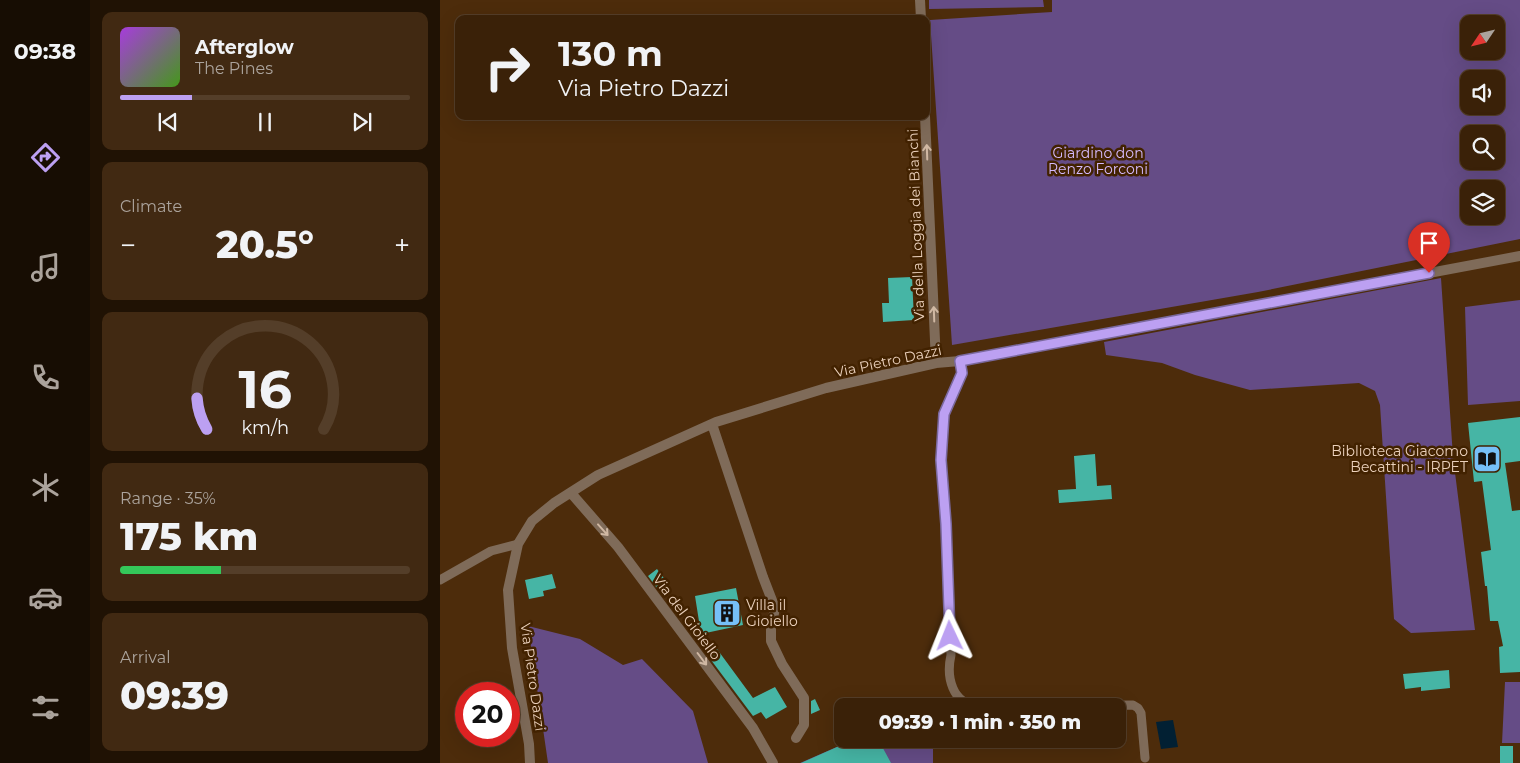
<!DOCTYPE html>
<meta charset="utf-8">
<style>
:root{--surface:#3a2108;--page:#412912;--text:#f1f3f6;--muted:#aba39c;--line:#543e29;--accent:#bca0f2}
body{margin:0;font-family:Montserrat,sans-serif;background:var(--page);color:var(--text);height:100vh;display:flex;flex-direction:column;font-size:19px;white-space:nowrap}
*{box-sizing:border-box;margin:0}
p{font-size:16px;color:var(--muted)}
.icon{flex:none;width:28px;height:28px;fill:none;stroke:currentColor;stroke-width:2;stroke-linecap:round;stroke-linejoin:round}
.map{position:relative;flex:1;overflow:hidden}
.side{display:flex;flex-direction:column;gap:12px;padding:12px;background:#201204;width:350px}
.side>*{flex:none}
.guide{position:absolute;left:15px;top:15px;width:475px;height:105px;border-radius:10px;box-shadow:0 5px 20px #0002,0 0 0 1px var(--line);background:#3a2108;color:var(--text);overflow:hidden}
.needle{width:32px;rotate:235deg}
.controls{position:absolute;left:1020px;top:15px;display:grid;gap:10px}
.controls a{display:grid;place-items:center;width:45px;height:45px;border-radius:10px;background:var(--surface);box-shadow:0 5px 20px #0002,0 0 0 1px var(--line);font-size:25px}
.speed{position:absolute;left:15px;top:682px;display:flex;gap:10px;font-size:25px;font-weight:700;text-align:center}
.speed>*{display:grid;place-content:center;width:65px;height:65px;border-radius:50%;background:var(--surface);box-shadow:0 5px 20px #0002,0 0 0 1px var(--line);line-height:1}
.speed .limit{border:8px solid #d22;background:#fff;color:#111}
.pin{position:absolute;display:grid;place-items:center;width:42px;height:42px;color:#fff;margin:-51px -21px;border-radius:50% 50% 50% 0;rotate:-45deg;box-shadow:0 0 5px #0007}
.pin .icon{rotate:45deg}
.me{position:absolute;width:55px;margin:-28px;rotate:358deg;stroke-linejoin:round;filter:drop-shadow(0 0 4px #0008)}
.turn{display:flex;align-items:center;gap:18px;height:105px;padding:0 20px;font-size:22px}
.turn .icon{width:65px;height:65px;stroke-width:2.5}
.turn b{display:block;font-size:35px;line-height:42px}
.big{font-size:38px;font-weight:800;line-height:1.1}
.side .widget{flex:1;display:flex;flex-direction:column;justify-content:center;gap:8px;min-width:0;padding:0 18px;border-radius:10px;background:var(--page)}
.side .dial{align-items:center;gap:0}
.dial svg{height:130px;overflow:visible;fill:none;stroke:var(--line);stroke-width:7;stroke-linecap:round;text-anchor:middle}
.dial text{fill:var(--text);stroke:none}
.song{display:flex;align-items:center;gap:15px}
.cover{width:60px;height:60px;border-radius:8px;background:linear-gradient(135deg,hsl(280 70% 55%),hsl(100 70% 35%))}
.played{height:5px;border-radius:2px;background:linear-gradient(90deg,var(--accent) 25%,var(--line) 25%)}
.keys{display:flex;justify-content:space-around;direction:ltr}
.heat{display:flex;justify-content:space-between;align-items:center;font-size:28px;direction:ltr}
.charge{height:8px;border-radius:4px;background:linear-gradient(90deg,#34c759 35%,var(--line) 0)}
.trip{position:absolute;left:394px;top:698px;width:292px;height:50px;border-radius:10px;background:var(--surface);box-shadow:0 5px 20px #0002,0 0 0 1px var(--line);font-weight:800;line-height:50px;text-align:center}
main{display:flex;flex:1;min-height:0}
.tab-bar{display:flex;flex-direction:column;width:90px;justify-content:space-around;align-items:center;background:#170d03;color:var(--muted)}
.tab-bar .icon{width:35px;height:35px}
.tab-bar .selected{color:var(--accent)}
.tab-bar b{font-size:22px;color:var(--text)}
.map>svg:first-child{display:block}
</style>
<main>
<nav class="tab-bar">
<b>09:38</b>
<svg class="icon selected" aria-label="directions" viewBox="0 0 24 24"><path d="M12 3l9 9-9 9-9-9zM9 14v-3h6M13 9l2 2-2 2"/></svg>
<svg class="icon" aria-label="music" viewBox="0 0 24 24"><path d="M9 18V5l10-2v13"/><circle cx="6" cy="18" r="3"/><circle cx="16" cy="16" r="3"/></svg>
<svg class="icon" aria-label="phone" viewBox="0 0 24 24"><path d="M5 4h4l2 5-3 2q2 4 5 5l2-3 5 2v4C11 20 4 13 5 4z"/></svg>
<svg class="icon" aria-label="climate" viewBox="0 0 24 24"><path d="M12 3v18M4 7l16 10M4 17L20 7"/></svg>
<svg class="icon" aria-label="car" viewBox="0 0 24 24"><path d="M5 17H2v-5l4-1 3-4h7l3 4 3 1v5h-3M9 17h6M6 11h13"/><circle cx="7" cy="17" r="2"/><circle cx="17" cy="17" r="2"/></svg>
<svg class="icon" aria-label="filters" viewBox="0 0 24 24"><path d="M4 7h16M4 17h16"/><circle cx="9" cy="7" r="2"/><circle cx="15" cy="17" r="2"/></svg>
</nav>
<section class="side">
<div class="widget">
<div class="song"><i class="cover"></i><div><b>Afterglow</b><p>The Pines</p></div></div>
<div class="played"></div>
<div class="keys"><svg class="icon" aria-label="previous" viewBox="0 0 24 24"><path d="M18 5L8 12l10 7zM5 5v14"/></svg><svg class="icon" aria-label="pause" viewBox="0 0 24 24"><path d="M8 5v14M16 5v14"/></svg><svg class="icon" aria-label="next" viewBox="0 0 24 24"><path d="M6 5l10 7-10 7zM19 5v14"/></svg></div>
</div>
<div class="widget"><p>Climate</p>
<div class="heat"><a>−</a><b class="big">20.5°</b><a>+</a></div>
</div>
<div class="widget dial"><svg viewBox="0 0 100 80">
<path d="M14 69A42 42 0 1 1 86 69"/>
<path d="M14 69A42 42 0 0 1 8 50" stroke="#bca0f2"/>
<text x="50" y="56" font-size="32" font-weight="700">16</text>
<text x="50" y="72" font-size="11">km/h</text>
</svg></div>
<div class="widget"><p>Range · 35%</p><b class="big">175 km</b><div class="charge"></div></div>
<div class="widget"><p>Arrival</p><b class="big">09:39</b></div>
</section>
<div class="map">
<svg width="1080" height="763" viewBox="0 0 1080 763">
<rect width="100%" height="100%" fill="#4d2c0b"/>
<!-- green -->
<path fill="#654c86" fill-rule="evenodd" d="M489,0H603L604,7L489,9Z
M612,0H1080V239L818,292L512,345L490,20L612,12ZM1029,24H1056V51H1029ZM1029,79H1056V106H1029ZM1029,134H1056V161H1029ZM1029,189H1056V216H1029Z
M1001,278L1013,457L1035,630L971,633L954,619L940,405L935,391L919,383L810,390L755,375L722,363L666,355L664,342Z
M1080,300V401L1028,405L1025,307Z
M88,626L140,639L183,665L202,659L253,711L268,763H108Z
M1065,682H1080V743H1062Z
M415,739H493V763H360Z"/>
<!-- water -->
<path fill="#022033" d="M733,720L738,747L721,749L716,722Z"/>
<!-- building -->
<path fill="#46b5a5" d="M472,277L474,320L443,322L442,303H449L448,278Z
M1080,417V461L1065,463L1072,511L1080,510V672L1060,673L1059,647L1063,646L1058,621H1050L1047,586H1045L1041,552L1051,550L1042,481L1034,482L1028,423Z
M655,454L657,486L671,485L672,499L619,503L618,490L636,489L634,456Z
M217,569L226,581L217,588L208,576Z
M112,574L116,588L103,591L104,596L89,599L85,580Z
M296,588L303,625L261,634L255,596Z
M277,649L313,698L335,687L347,707L326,719L321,712L313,716L268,656Z
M1009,670L1010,688L981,691V687L965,689L963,674Z
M375,699L380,710L371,714V701Z
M415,739H438L451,763H361Z
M1060,746H1073V763H1060Z"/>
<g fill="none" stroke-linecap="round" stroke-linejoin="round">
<!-- lane -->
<path stroke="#7f6b59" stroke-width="9" d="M520,361L522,373L504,414L501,460L506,524L511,655C506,677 512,704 538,706
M0,580L51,551L78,544
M573,706L693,705L698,708L701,713L705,758"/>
<!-- street -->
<path stroke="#7f6b59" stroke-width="10" d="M480,0L481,19
M485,116L496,363
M272,424L323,577L335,608L331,628V641L342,664L364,698V725L356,738
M131,493L178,547L313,728L333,763
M90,763L89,744L72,648L68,590L78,544L92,521L114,503L158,475L276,422L386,388L496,363L520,361L1080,256"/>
</g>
<!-- one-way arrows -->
<defs><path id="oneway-shaft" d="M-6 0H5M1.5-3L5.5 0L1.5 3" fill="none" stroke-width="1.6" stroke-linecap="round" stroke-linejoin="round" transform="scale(1.25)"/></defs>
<g stroke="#d0b8a3">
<use href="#oneway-shaft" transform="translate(487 152) rotate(-92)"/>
<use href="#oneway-shaft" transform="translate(494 314) rotate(-92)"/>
<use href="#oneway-shaft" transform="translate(163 530) rotate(48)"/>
<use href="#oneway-shaft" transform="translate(262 659) rotate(53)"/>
</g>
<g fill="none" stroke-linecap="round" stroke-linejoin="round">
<defs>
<path id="route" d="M510,636L506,524L501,460L504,414L522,373L520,361L989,273"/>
</defs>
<!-- route casing -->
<use href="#route" stroke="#7a689d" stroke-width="12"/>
<!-- route -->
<use href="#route" stroke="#bca0f2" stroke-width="9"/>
</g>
<!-- icons -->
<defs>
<symbol id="library-square" viewBox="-11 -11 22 22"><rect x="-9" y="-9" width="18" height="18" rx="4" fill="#76c0f7" stroke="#422200"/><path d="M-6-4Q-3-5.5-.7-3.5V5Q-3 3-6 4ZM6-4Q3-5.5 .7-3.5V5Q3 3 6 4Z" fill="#111"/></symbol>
<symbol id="building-square" viewBox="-11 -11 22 22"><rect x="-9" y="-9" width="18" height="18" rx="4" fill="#76c0f7" stroke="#422200"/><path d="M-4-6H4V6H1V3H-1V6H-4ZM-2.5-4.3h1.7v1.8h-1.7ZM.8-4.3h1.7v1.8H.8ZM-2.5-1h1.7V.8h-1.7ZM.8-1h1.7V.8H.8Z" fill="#111"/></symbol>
</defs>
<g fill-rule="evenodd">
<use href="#library-square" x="1031" y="443" width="32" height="32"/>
<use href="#building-square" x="271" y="597" width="32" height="32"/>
</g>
<g text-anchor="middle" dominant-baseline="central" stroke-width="5" stroke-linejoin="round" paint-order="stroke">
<!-- park labels -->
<g font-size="14" fill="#d4bafd" stroke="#422200">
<text x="658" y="153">Giardino don<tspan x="658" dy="16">Renzo Forconi</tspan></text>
</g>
<!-- street labels -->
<g font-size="14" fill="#ebd1bc" stroke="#422200">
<text transform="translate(476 225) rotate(-92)">Via della Loggia dei Bianchi</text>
<text transform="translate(448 361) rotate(-12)">Via Pietro Dazzi</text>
<text transform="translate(247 617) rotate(53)">Via del Gioiello</text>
<text transform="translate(93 677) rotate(82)">Via Pietro Dazzi</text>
</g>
<!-- poi labels -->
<g font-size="14" fill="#ebd1bc" stroke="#422200" text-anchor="end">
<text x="1028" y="451">Biblioteca Giacomo<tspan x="1028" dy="16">Becattini - IRPET</tspan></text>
<text x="306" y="605" text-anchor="start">Villa il<tspan x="306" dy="16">Gioiello</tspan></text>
</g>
</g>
</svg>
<div class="controls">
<a><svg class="needle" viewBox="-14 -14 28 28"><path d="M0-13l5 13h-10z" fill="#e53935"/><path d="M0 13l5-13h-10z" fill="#aba39c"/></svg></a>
<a><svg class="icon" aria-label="sound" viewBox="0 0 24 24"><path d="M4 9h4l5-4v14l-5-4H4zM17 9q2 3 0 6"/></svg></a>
<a><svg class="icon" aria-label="search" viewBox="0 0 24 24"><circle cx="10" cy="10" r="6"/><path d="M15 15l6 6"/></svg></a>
<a><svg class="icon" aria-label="layers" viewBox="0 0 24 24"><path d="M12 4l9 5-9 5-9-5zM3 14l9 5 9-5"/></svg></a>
</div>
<div class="speed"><div class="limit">20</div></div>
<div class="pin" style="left:989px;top:273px;background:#d93025"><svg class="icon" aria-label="arrive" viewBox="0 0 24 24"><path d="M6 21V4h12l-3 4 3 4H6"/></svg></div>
<svg class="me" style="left:510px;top:636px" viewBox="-20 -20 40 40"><path d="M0-17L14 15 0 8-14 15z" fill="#bca0f2" stroke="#fff" stroke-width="4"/></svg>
<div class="trip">09:39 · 1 min · 350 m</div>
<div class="guide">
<div class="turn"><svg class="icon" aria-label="right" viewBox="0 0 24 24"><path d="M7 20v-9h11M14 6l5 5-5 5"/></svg><div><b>130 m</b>Via Pietro Dazzi</div></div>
</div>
</div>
</main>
